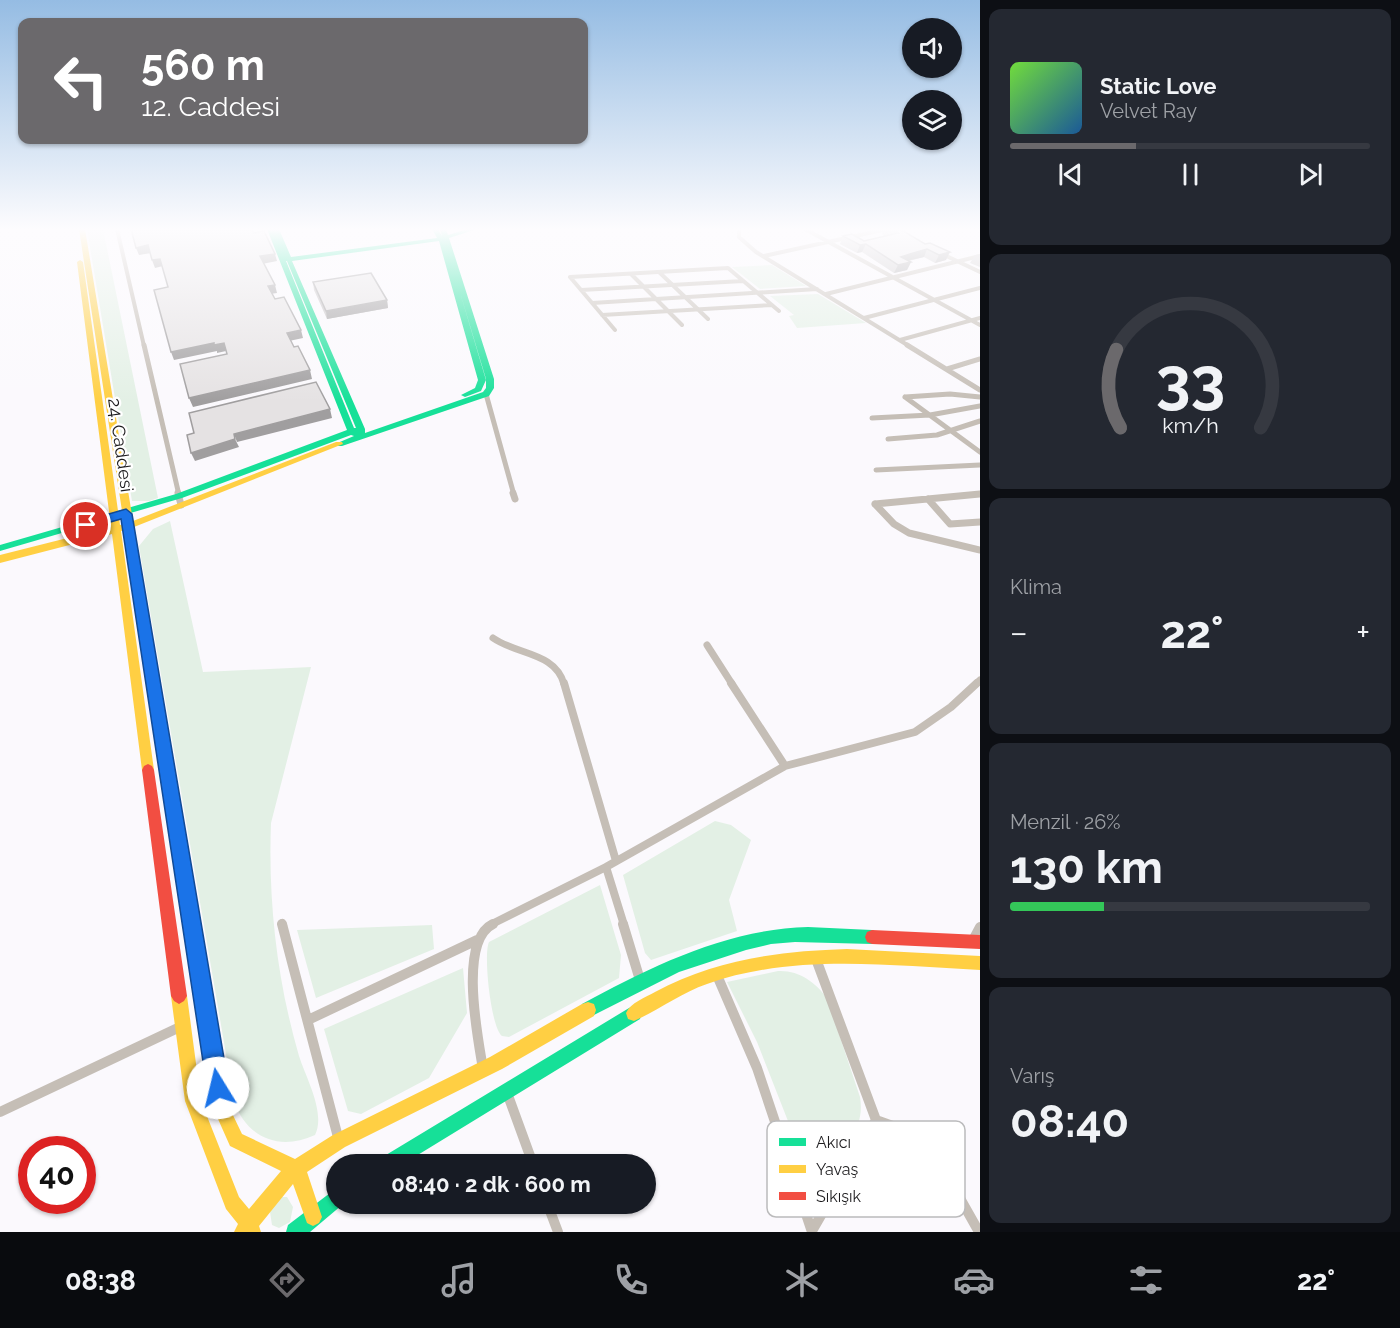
<!DOCTYPE html>
<html lang="tr">
<meta charset="utf-8">
<style>
:root{--surface:#171b24;--page:#242831;--text:#f1f3f6;--muted:#9ea1a6;--line:#363941;--accent:#6b696c}
body{margin:0;font-family:Raleway,sans-serif;background:var(--page);color:var(--text);height:100vh;display:flex;flex-direction:column;font-size:22px;white-space:nowrap}
*{box-sizing:border-box;margin:0}
p{font-size:20px;color:var(--muted)}
.icon{flex:none;width:33px;height:33px;fill:none;stroke:currentColor;stroke-width:2;stroke-linecap:round;stroke-linejoin:round}
.map{position:relative;flex:1;overflow:hidden}
.drawer{display:flex;flex-direction:column;gap:9px;padding:9px;background:#0d0f14;width:420px}
.drawer>*{flex:none}
.top-card{position:absolute;left:18px;top:18px;width:570px;height:126px;border-radius:12px;box-shadow:0 2px 4px #0004;background:#6b696c;color:#fff;overflow:hidden}
.fabs{position:absolute;left:902px;top:18px;display:grid;gap:12px}
.fabs a{display:grid;place-items:center;width:60px;height:60px;border-radius:50%;background:var(--surface);box-shadow:0 2px 4px #0004;font-size:30px}
.speed{position:absolute;left:18px;top:1136px;display:flex;gap:12px;font-size:30px;font-weight:700;text-align:center}
.speed>*{display:grid;place-content:center;width:78px;height:78px;border-radius:50%;background:var(--surface);box-shadow:0 2px 4px #0004;line-height:1}
.speed .limit{border:9px solid #d22;background:#fff;color:#111}
.pin{position:absolute;display:grid;place-items:center;width:51px;height:51px;color:#fff;margin:-26px;border:3px solid #fff;border-radius:50%;box-shadow:0 2px 6px #0007}
.me{position:absolute;width:66px;margin:-33px;rotate:351deg;stroke-linejoin:round;filter:drop-shadow(0 0 4px #0008)}
.turn{display:flex;align-items:center;gap:21px;height:126px;padding:0 24px;font-size:27px}
.turn .icon{width:78px;height:78px;stroke-width:2.5}
.turn b{display:block;font-size:42px;line-height:51px}
.big{font-size:45px;font-weight:700;line-height:1.1}
.drawer .widget{flex:1;display:flex;flex-direction:column;justify-content:center;gap:9px;min-width:0;padding:0 21px;border-radius:12px;background:var(--page)}
.drawer .dial{align-items:center;gap:0}
.dial svg{height:156px;overflow:visible;fill:none;stroke:var(--line);stroke-width:7;stroke-linecap:round;text-anchor:middle}
.dial text{fill:var(--text);stroke:none}
.song{display:flex;align-items:center;gap:18px}
.cover{width:72px;height:72px;border-radius:9px;background:linear-gradient(135deg,hsl(100 70% 55%),hsl(210 70% 35%))}
.played{height:6px;border-radius:3px;background:linear-gradient(90deg,var(--accent) 35%,var(--line) 35%)}
.keys{display:flex;justify-content:space-around;direction:ltr}
.heat{display:flex;justify-content:space-between;align-items:center;font-size:33px;direction:ltr}
.charge{height:9px;border-radius:4px;background:linear-gradient(90deg,#34c759 26%,var(--line) 0)}
.trip{position:absolute;left:326px;top:1154px;width:330px;height:60px;border-radius:30px;background:var(--surface);box-shadow:0 2px 4px #0004;font-weight:700;line-height:60px;text-align:center}
.menu{display:flex;height:96px;justify-content:space-around;align-items:center;background:#090b0e;color:var(--muted)}
.menu .icon{width:42px;height:42px}
.menu .on{color:var(--accent)}
.menu b{font-size:27px;color:var(--text)}
main{display:flex;flex:1;min-height:0}
.map>svg:first-child{display:block}
</style>
<main>
<div class="map">
<svg width="980" height="1232" viewBox="0 0 980 1232">
<rect width="100%" height="100%" fill="#fbf9fd"/>
<!-- green -->
<path fill="#e3f0e5" d="M87,229H103L158,498L149,501H132Z
M772,265L806,286L760,289L732,267Z
M818,294L866,323L797,328L789,316L794,315L770,296Z
M170,521L203,672L311,667L271,823C268,902 277,980 299,1056C306,1078 326,1113 315,1135C280,1151 247,1139 234,1101L139,546L153,529Z
M715,821L731,825L751,840L729,900L737,931L651,960L645,953L623,875Z
M600,885L621,955L619,978L509,1037L502,1036C491,1028 483,955 489,942Z
M432,925L434,949L316,998L297,930Z
M463,968L467,1013L429,1078L361,1114L348,1111L324,1029Z
M778,971C799,970 815,982 827,998L860,1097C865,1128 848,1140 827,1160C813,1164 804,1155 797,1144L757,1042L727,982Z
M280,1197H287L293,1207L290,1222L279,1228L272,1225L270,1212Z"/>
<g fill="none" stroke-linecap="round" stroke-linejoin="round">
<!-- street-far4 -->
<path stroke="#c5beb6" stroke-width="4" d="M117,229L144,346
M739,229V237L756,252L909,346
M805,229L980,325
M940,253L980,272
M764,256L887,229
M659,272L708,319
M631,274L682,325
M570,277L728,268L779,311
M570,277L615,330
M581,290L743,281
M826,294L980,256
M592,303L817,289
M602,315L772,305
M864,318L980,288
M900,340L980,318"/>
<!-- street-far3 -->
<path stroke="#c5beb6" stroke-width="5" d="M144,345L179,495
M907,345L980,390
M947,369L980,359
M486,394L514,495
M905,397L980,452
M905,397L950,394L980,397
M872,418L930,415L980,406
M888,439L937,435L980,421
M876,470L980,465
M972,495L980,494"/>
<!-- street-far2 -->
<path stroke="#c5beb6" stroke-width="7" d="M178,493L181,505
M513,493L515,499
M928,499L950,524L980,522
M875,504L894,524L909,533L980,550
M875,504L980,494
M493,638C517,655 555,652 564,684
M707,645L732,684
M976,684L980,680"/>
<!-- street-far1 -->
<path stroke="#c5beb6" stroke-width="8" d="M564,683L616,861
M731,683L785,766
M606,867L624,925
M282,923L283,925
M490,925L606,867L785,766L915,732L951,707L977,683"/>
<!-- street -->
<path stroke="#c5beb6" stroke-width="10" d="M282,924L339,1141
M623,924L640,980
M972,942L980,927
M816,959L876,1120L926,1138L979,1232
M716,973L757,1068L812,1232
M308,1020L477,940
M483,1069C478,1038 458,941 493,924
M506,1090L533,1164
M0,1112L182,1026
M547,1203L558,1232
M812,1231L876,1120"/>
<!-- fast -->
<path fill="#16e098" fill-rule="evenodd" d="M267,229H273L285,258L273,229H279L291,257L437,238L432,229H438L442,236L440,229H446L448,235L467,229H477L449,238L494,379V388L489,396L342,446H336L335,444L354,436L351,435L182,498L0,551V545L176,494L347,430ZM439,241L478,380L475,388L461,395L465,397L481,391L486,380L459,289L486,379V388L483,392L365,433V429L292,261ZM286,261H287L356,428H354Z
M808,927L872,930L877,932L879,937L877,942L872,944L795,942L771,944L746,950L679,972L588,1018L582,1016L580,1010L582,1004C652,966 727,929 808,927Z
M634,1005L640,1007L642,1013L640,1019L403,1164H378L381,1158Z
M336,1190V1203H343L342,1205L310,1232H286L288,1225L330,1193Z"/>
<!-- slow -->
<path fill="#ffcf43" fill-rule="evenodd" d="M79,229H85L133,521L336,442H342L343,444L134,527L140,563L138,566L135,567L130,563L125,530L121,531L154,770L152,774L148,776L144,774L142,770L112,534L0,563V555L111,527L77,262L80,260L83,262L120,525L124,524Z
M192,912L197,914L199,919L230,1109L242,1134L295,1159L333,1135L490,1057L582,1004L588,1002L594,1004L596,1010L594,1016L502,1069L345,1147L307,1172L322,1217L319,1223L313,1226L307,1223L293,1184L259,1226L261,1232H234L238,1224L226,1209L185,1101L171,996L174,991L179,988L184,991L187,996L201,1101L239,1197L249,1209L281,1171L230,1146L214,1110L185,919L187,914Z
M847,949L980,956V970C890,966 794,953 707,984C681,993 659,1010 634,1021L628,1019L626,1013C630,1003 646,997 655,992C716,959 780,951 847,949Z"/>
<!-- jam -->
<path fill="#f24e42" fill-rule="evenodd" d="M135,559L140,563L199,919L197,924L192,926L187,924L185,919L130,563Z
M148,764L152,766L154,770L187,996L184,1001L179,1004L174,1001L171,996L142,770L144,766Z
M872,930L980,935V949L872,944L867,942L865,937L867,932Z"/>
</g>
<!-- wall -->
<path fill="#c5c2c3" d="M884,229H900L946,260L935,263L924,257L909,261L911,262L907,270L894,273L862,252L857,253L840,244L843,236L864,241L885,236L882,234Z
M980,254V267L970,263L975,255Z
M313,282L387,300L388,308L327,319L314,290Z"/>
<!-- shaded-wall -->
<path fill="#a09e9f" d="M866,244L862,252L857,253L860,245Z
M148,245L151,253L139,255L136,248Z
M927,249L924,257L906,261L901,257Z
M950,252L946,260L935,263L939,255Z
M275,254L277,261L262,264L260,256Z
M160,259L163,266L155,268L152,260Z
M911,262L907,270L894,273L898,265Z
M275,285L277,293L270,294L268,286Z
M387,300L388,308L327,319L326,311Z
M301,330L303,338L289,341L287,333Z
M214,343H224L226,351L217,353V351L174,360L171,352Z
M310,370L312,379L193,407L189,398Z
M330,409L332,418L237,442L234,434Z
M235,439L239,447L195,461L191,453Z"/>
<!-- building -->
<path fill="#e5e2e3" stroke="#a09e9f" stroke-width="1.5" d="M131,229H252L254,233L264,231L275,254L260,256L275,285L268,286L275,299L284,297L301,330L287,333L294,347L298,346L310,370L189,398L180,364L227,354L224,343L214,345V343L171,352L154,290L168,287L160,259L152,260L148,245L136,248Z
M890,229H900L925,244L930,243L950,252L939,255L927,249L910,254L901,257L911,262L898,265L866,244L860,245L843,236L852,234L864,241L898,233Z
M371,273L387,300L326,311L313,282Z
M316,382L330,409L234,434L235,439L191,453L187,435L194,433L189,413Z"/>
<!-- sky -->
<linearGradient id="sky" x2="0" y2="1"><stop stop-color="#95bce3"/><stop offset="0.57" stop-color="#fdfcfe"/><stop offset="1" stop-color="#fdfcfe" stop-opacity="0"/></linearGradient>
<rect width="980" height="402" fill="url(#sky)"/>
<!-- route -->
<path fill="#1a73e8" stroke="#114b97" stroke-width="1.5" d="M126,509L132,514L229,1088L226,1095L218,1098L211,1095L207,1088L121,519L86,529L79,525L81,522Z"/>
<g text-anchor="middle" dominant-baseline="central" stroke-width="4.5" stroke-linejoin="round" paint-order="stroke">
<!-- street labels -->
<g font-size="18" fill="#1d1c1e" stroke="#fff">
<text transform="translate(121 445) rotate(82)">24. Caddesi</text>
</g>
</g>
<!-- legend -->
<rect x="767" y="1121" width="198" height="96" rx="9" fill="#fff" stroke="#bbbbbc" stroke-width="1.5"/>
<rect x="779" y="1138" width="27" height="8" fill="#16e098"/>
<rect x="779" y="1165" width="27" height="8" fill="#ffcf43"/>
<rect x="779" y="1192" width="27" height="8" fill="#f24e42"/>
<g font-size="16" fill="#1d1c1e">
<text x="816" y="1148">Akıcı</text>
<text x="816" y="1175">Yavaş</text>
<text x="816" y="1202">Sıkışık</text>
</g>
</svg>
<div class="fabs">
<a><svg class="icon" aria-label="sound" viewBox="0 0 24 24"><path d="M4 9h4l5-4v14l-5-4H4zM17 9q2 3 0 6"/></svg></a>
<a><svg class="icon" aria-label="layers" viewBox="0 0 24 24"><path d="M12 4l9 5-9 5-9-5zM3 14l9 5 9-5"/></svg></a>
</div>
<div class="speed"><div class="limit">40</div></div>
<div class="pin" style="left:86px;top:525px;background:#d93025"><svg class="icon" aria-label="arrive" viewBox="0 0 24 24"><path d="M6 21V4h12l-3 4 3 4H6"/></svg></div>
<svg class="me" style="left:218px;top:1088px" viewBox="-20 -20 40 40"><circle r="19" fill="#fff"/><path d="M0-13L10 11 0 6-10 11z" fill="#1a73e8"/></svg>
<div class="trip">08:40 · 2 dk · 600 m</div>
<div class="top-card">
<div class="turn"><svg class="icon" aria-label="left" viewBox="0 0 24 24"><path d="M17 20v-9H6M10 6l-5 5 5 5"/></svg><div><b>560 m</b>12. Caddesi</div></div>
</div>
</div>
<section class="drawer">
<div class="widget">
<div class="song"><i class="cover"></i><div><b>Static Love</b><p>Velvet Ray</p></div></div>
<div class="played"></div>
<div class="keys"><svg class="icon" aria-label="previous" viewBox="0 0 24 24"><path d="M18 5L8 12l10 7zM5 5v14"/></svg><svg class="icon" aria-label="pause" viewBox="0 0 24 24"><path d="M8 5v14M16 5v14"/></svg><svg class="icon" aria-label="next" viewBox="0 0 24 24"><path d="M6 5l10 7-10 7zM19 5v14"/></svg></div>
</div>
<div class="widget dial"><svg viewBox="0 0 100 80">
<path d="M14 69A42 42 0 1 1 86 69"/>
<path d="M14 69A42 42 0 0 1 12 29" stroke="#6b696c"/>
<text x="50" y="56" font-size="32" font-weight="700">33</text>
<text x="50" y="72" font-size="11">km/h</text>
</svg></div>
<div class="widget"><p>Klima</p>
<div class="heat"><a>−</a><b class="big">22°</b><a>+</a></div>
</div>
<div class="widget"><p>Menzil · 26%</p><b class="big">130 km</b><div class="charge"></div></div>
<div class="widget"><p>Varış</p><b class="big">08:40</b></div>
</section>
</main>
<nav class="menu">
<b>08:38</b>
<svg class="icon on" aria-label="directions" viewBox="0 0 24 24"><path d="M12 3l9 9-9 9-9-9zM9 14v-3h6M13 9l2 2-2 2"/></svg>
<svg class="icon" aria-label="music" viewBox="0 0 24 24"><path d="M9 18V5l10-2v13"/><circle cx="6" cy="18" r="3"/><circle cx="16" cy="16" r="3"/></svg>
<svg class="icon" aria-label="phone" viewBox="0 0 24 24"><path d="M5 4h4l2 5-3 2q2 4 5 5l2-3 5 2v4C11 20 4 13 5 4z"/></svg>
<svg class="icon" aria-label="climate" viewBox="0 0 24 24"><path d="M12 3v18M4 7l16 10M4 17L20 7"/></svg>
<svg class="icon" aria-label="car" viewBox="0 0 24 24"><path d="M5 17H2v-5l4-1 3-4h7l3 4 3 1v5h-3M9 17h6M6 11h13"/><circle cx="7" cy="17" r="2"/><circle cx="17" cy="17" r="2"/></svg>
<svg class="icon" aria-label="filters" viewBox="0 0 24 24"><path d="M4 7h16M4 17h16"/><circle cx="9" cy="7" r="2"/><circle cx="15" cy="17" r="2"/></svg>
<b>22°</b>
</nav>
